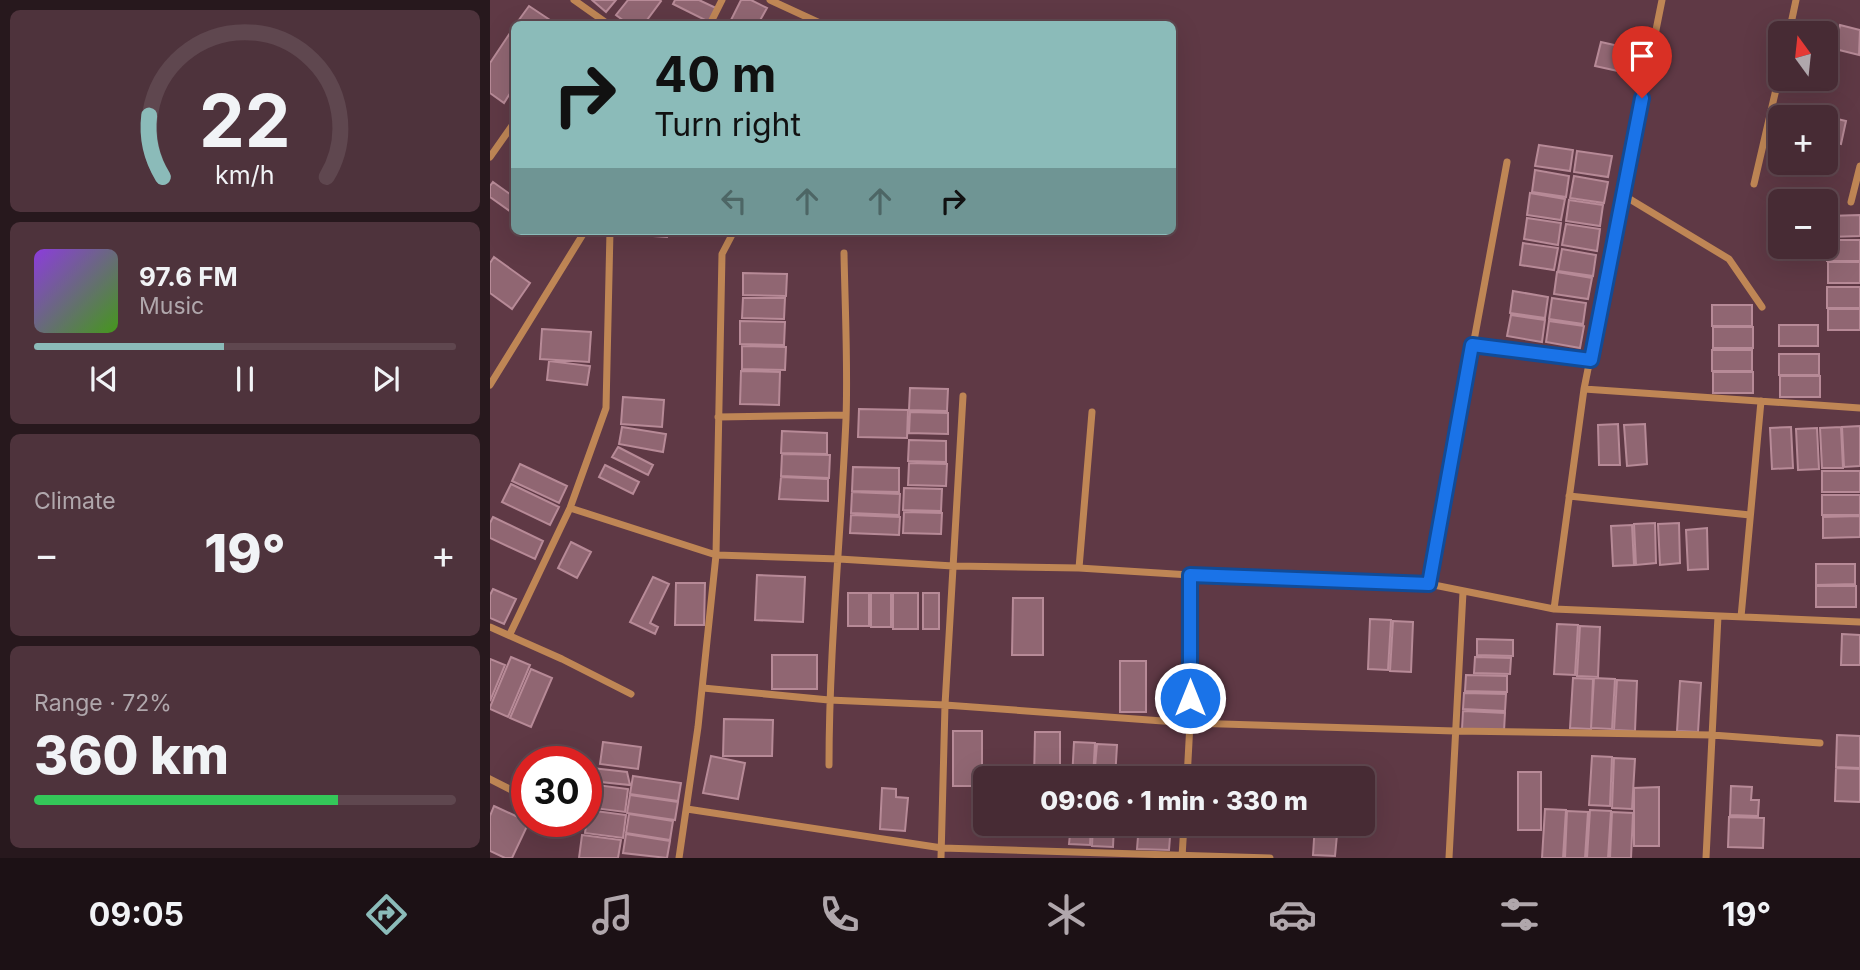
<!DOCTYPE html>
<meta charset="utf-8">
<style>
:root{--surface:#472b34;--page:#4e333c;--text:#f1f3f6;--muted:#b0a7ac;--line:#5f474f;--accent:#8bbbb9}
body{margin:0;font-family:Inter,sans-serif;background:var(--page);color:var(--text);height:100vh;display:flex;flex-direction:column;font-size:26px;white-space:nowrap}
*{box-sizing:border-box;margin:0}
p{font-size:23px;color:var(--muted)}
.icon{flex:none;width:38px;height:38px;fill:none;stroke:currentColor;stroke-width:2;stroke-linecap:round;stroke-linejoin:round}
.map{position:relative;flex:1;overflow:hidden}
.drawer{display:flex;flex-direction:column;gap:10px;padding:10px;background:#27181d;width:490px}
.drawer>*{flex:none}
.hud{position:absolute;left:21px;top:21px;width:665px;height:214px;border-radius:10px;box-shadow:0 7px 28px #0002,0 0 0 2px var(--line);background:#8bbbb9;color:#111;overflow:hidden}
.needle{width:46px;rotate:345deg}
.controls{position:absolute;left:1278px;top:21px;display:grid;gap:14px}
.controls a{display:grid;place-items:center;width:70px;height:70px;border-radius:10px;background:var(--surface);box-shadow:0 7px 28px #0002,0 0 0 2px var(--line);font-size:35px}
.speed{position:absolute;left:21px;top:746px;display:flex;gap:14px;font-size:35px;font-weight:700;text-align:center}
.speed>*{display:grid;place-content:center;width:91px;height:91px;border-radius:50%;background:var(--surface);box-shadow:0 7px 28px #0002,0 0 0 2px var(--line);line-height:1}
.speed .limit{border:10px solid #d22;background:#fff;color:#111}
.pin{position:absolute;display:grid;place-items:center;width:60px;height:60px;color:#fff;margin:-72px -30px;border-radius:50% 50% 50% 0;rotate:-45deg;box-shadow:0 0 7px #0007}
.pin .icon{rotate:45deg}
.me{position:absolute;width:77px;margin:-38px;rotate:0deg;stroke-linejoin:round;filter:drop-shadow(0 0 5px #0008)}
.turn{display:flex;align-items:center;gap:24px;height:147px;padding:0 28px;font-size:32px}
.turn .icon{width:91px;height:91px;stroke-width:2.5}
.turn b{display:block;font-size:49px;line-height:60px}
.lanes{display:flex;align-items:center;height:66px;padding:0 28px;background:#0003;justify-content:center;gap:35px;direction:ltr}
.lanes .off{opacity:.35}
.big{font-size:52px;font-weight:800;line-height:1.1}
.drawer .card{flex:1;display:flex;flex-direction:column;justify-content:center;gap:10px;min-width:0;padding:0 24px;border-radius:10px;background:var(--page)}
.drawer .dial{align-items:center;gap:0}
.dial svg{height:182px;overflow:visible;fill:none;stroke:var(--line);stroke-width:7;stroke-linecap:round;text-anchor:middle}
.dial text{fill:var(--text);stroke:none}
.song{display:flex;align-items:center;gap:21px}
.cover{width:84px;height:84px;border-radius:10px;background:linear-gradient(135deg,hsl(270 70% 55%),hsl(100 70% 35%))}
.played{height:7px;border-radius:4px;background:linear-gradient(90deg,var(--accent) 45%,var(--line) 45%)}
.keys{display:flex;justify-content:space-around;direction:ltr}
.heat{display:flex;justify-content:space-between;align-items:center;font-size:38px;direction:ltr}
.charge{height:10px;border-radius:5px;background:linear-gradient(90deg,#34c759 72%,var(--line) 0)}
.trip{position:absolute;left:483px;top:766px;width:402px;height:70px;border-radius:10px;background:var(--surface);box-shadow:0 7px 28px #0002,0 0 0 2px var(--line);font-weight:800;line-height:70px;text-align:center}
.menu{display:flex;height:112px;justify-content:space-around;align-items:center;background:#1c1115;color:var(--muted)}
.menu .icon{width:49px;height:49px}
.menu .selected{color:var(--accent)}
.menu b{font-size:32px;color:var(--text)}
main{display:flex;flex:1;min-height:0}
.map>svg:first-child{display:block}
</style>
<main>
<section class="drawer">
<div class="card dial"><svg viewBox="0 0 100 80">
<path d="M14 69A42 42 0 1 1 86 69"/>
<path d="M14 69A42 42 0 0 1 8 42" stroke="#8bbbb9"/>
<text x="50" y="56" font-size="32" font-weight="700">22</text>
<text x="50" y="72" font-size="11">km/h</text>
</svg></div>
<div class="card">
<div class="song"><i class="cover"></i><div><b>97.6 FM</b><p>Music</p></div></div>
<div class="played"></div>
<div class="keys"><svg class="icon" aria-label="previous" viewBox="0 0 24 24"><path d="M18 5L8 12l10 7zM5 5v14"/></svg><svg class="icon" aria-label="pause" viewBox="0 0 24 24"><path d="M8 5v14M16 5v14"/></svg><svg class="icon" aria-label="next" viewBox="0 0 24 24"><path d="M6 5l10 7-10 7zM19 5v14"/></svg></div>
</div>
<div class="card"><p>Climate</p>
<div class="heat"><a>−</a><b class="big">19°</b><a>+</a></div>
</div>
<div class="card"><p>Range · 72%</p><b class="big">360 km</b><div class="charge"></div></div>
</section>
<div class="map">
<svg width="1370" height="858" viewBox="0 0 1370 858">
<rect width="100%" height="100%" fill="#5f3945"/>
<!-- building -->
<path fill="#906672" stroke="#b78a97" stroke-width="2" d="M102,0H126L116,12Z
M138,0H170L171,1L154,24H138L126,15Z
M185,0H209L226,8L219,22L183,4Z
M251,0H261L277,8L268,24H239Z
M39,6L66,24H26Z
M1350,25L1370,30L1369,55L1345,49Z
M24,27V87L14,103L0,93V63Z
M1111,42L1142,49L1137,73L1105,66Z
M1326,114L1356,121L1351,144L1335,140V117H1326Z
M1049,145L1083,150L1080,171L1045,166Z
M1087,151L1122,156L1118,177L1084,172Z
M1045,170L1079,176L1076,197L1042,192Z
M1084,176L1118,182L1114,203L1080,198Z
M3,182L24,197V214L0,197V186Z
M1040,193L1075,199L1071,220L1037,215Z
M1079,200L1113,205L1110,226L1076,221Z
M1370,215V236L1339,237L1338,216Z
M1037,218L1071,223L1068,245L1034,239Z
M1076,224L1110,229L1107,251L1072,245Z
M135,231H178L177,237L134,234Z
M1337,240H1370V261H1337Z
M1033,243L1068,248L1064,270L1030,265Z
M1072,249L1106,255L1103,276L1068,271Z
M4,257L40,283L22,309L0,293V263Z
M1338,262H1370V283H1338Z
M1067,272L1102,278L1098,299L1064,294Z
M253,273L297,274L296,296L253,295Z
M1337,287H1370V308H1337Z
M1023,291L1058,297L1055,318L1020,313Z
M253,298H295L294,319L252,318Z
M1062,298L1096,303L1093,324L1059,319Z
M1222,305H1262V326H1222Z
M1338,309H1370V330H1338Z
M1021,315L1055,320L1052,342L1017,336Z
M250,321L295,322L294,345L250,344Z
M1059,321L1094,326L1090,348L1056,342Z
M1289,325H1328V346H1289Z
M1223,327H1263V348H1223Z
M52,329L101,332L99,362L50,359Z
M252,346L296,347L295,370L252,369Z
M1222,350H1262V371H1222Z
M1289,354H1329V375H1289Z
M59,361L100,366L97,385L57,380Z
M251,371L290,372L289,405L250,404Z
M1223,372H1263V393H1223Z
M1290,376H1330V397H1290Z
M420,388L458,389L457,411L419,410Z
M133,397L174,400L172,427L131,424Z
M369,409L418,410L417,438L368,437Z
M420,412L458,413V434L419,433Z
M1128,424L1130,465H1109L1108,425Z
M1155,424L1157,464L1137,466L1134,425Z
M1370,426V466L1354,467L1352,427Z
M132,427L176,434L173,452L129,444Z
M1301,427L1303,468L1282,469L1280,428Z
M1351,427L1353,468H1332L1330,428Z
M1327,428L1329,469L1308,470L1306,429Z
M292,431L337,433V454L291,453Z
M419,440L456,441V462L418,461Z
M128,447L163,465L158,475L122,457Z
M292,454L340,455L339,478L291,476Z
M419,463L457,464L456,486L418,485Z
M30,464L77,486L69,503L22,481Z
M115,465L149,482L143,494L109,477Z
M363,467L409,468V492L362,491Z
M1332,471H1370V492H1332Z
M291,477L338,479V501L289,499Z
M21,484L69,507L60,525L12,502Z
M414,488L452,489L451,511L413,510Z
M362,492L410,494L409,515L361,513Z
M1332,495H1370V515H1332Z
M414,512L452,513L451,534L413,533Z
M361,515L410,517L409,535L360,533Z
M1370,516V537L1333,538V517Z
M3,517L53,541L45,559L0,538V523Z
M1165,523L1166,563L1146,565L1144,524Z
M1189,523L1190,563L1170,565L1168,524Z
M1142,525L1144,565L1123,566L1121,526Z
M1217,528L1218,569L1198,570L1196,530Z
M81,542L101,552L87,578L68,568Z
M1326,564H1365V584L1326,585Z
M267,575L315,577L313,622L265,620Z
M163,577L179,584L160,623L168,627L165,634L140,622Z
M186,583H215L214,625H185Z
M1326,586H1366V607H1326Z
M3,589L26,599L14,624L0,618V595Z
M358,593H379V626H358Z
M381,593H401V627H381Z
M403,593H428V629H403Z
M433,593H449V629H433Z
M523,598H553V655H522Z
M880,619L901,620L898,670L878,669Z
M903,621L923,622L921,672L900,671Z
M1067,624L1088,625L1085,675L1064,674Z
M1090,626L1110,627L1108,677L1087,676Z
M1352,634L1370,635V665H1351Z
M987,639L1023,640V656L987,655Z
M282,655H327V689H282Z
M21,657L40,665L18,717L0,709V707Z
M985,657L1021,658L1020,674L984,673Z
M0,659L15,665L0,701Z
M630,661H656V712H630Z
M41,669L62,678L41,727L20,718Z
M976,675L1017,676V692L975,691Z
M1083,678L1103,679L1101,729L1080,728Z
M1104,678L1125,679L1122,729L1101,728Z
M1127,680L1147,681L1145,731L1124,730Z
M1190,681L1211,683L1208,732L1187,731Z
M974,693L1016,694L1015,711L973,709Z
M973,711L1015,713L1014,731L972,729Z
M234,719L283,720L282,756H233Z
M463,731H492V786H463Z
M545,732H570V779H544Z
M1347,735L1370,736V768L1346,767Z
M113,742L151,747L148,769L110,764Z
M584,742L605,743L603,779H582Z
M607,744L627,745L625,779H604Z
M221,756L255,763L248,799L213,793Z
M1102,756L1122,757L1120,806L1099,805Z
M1124,758L1145,759L1142,809L1122,808Z
M102,768L137,772L140,785L101,781Z
M1346,768L1370,769V802L1345,801Z
M1028,772H1051V830H1028Z
M143,776L191,783L188,801L140,794Z
M99,784L138,789L135,812L96,807Z
M1241,786L1262,787L1261,800H1269L1268,816L1240,815Z
M1169,787V846H1144V788Z
M392,788L406,789V797L418,798L415,831L390,829Z
M140,795L188,802L185,820L137,813Z
M4,806L39,822L22,858H15L0,851V816Z
M1055,809L1076,810L1073,858H1052Z
M98,810L136,815L133,838L95,833Z
M1100,810L1121,811L1118,858H1097Z
M1077,811L1098,812L1095,858H1075Z
M1122,812L1143,813L1141,858H1120Z
M139,814L183,821L180,840L136,833Z
M1239,817L1274,818L1273,848L1238,847Z
M581,824H601L600,845L579,844Z
M603,824H624L623,847L602,846Z
M649,824H681L679,850L647,849Z
M825,824H848L845,856L823,855Z
M136,834L180,841L177,858L133,853Z
M92,835L131,840L128,858H89Z"/>
<g fill="none" stroke-linecap="round" stroke-linejoin="round">
<!-- minor -->
<path stroke="#bf8655" stroke-width="7" d="M84,0L118,24
M280,0L332,24
M220,24L232,0
M1299,33L1306,0
M0,157L24,123
M1264,184L1290,72
M1133,195L1239,259L1272,307
M1361,202L1370,166
M982,345L1101,360
M0,385L95,231
M1094,389L1370,408
M228,417L356,415
M1079,496L1260,515
M80,508L226,555L349,559L463,566L589,568L700,575L939,584L1064,609L1370,622
M589,568L602,412
M939,584L1017,162
M1064,609L1094,389L1172,0
M1251,617L1271,401
M0,627L72,659L141,694
M20,634L80,508L116,408L120,231
M213,688L339,700L455,705L700,723L965,731L1222,735L1330,743
M339,765C339,650 351,534 356,419C358,364 355,308 354,253
M0,779L37,798
M697,779L700,723V575
M197,809L452,848L780,858
M692,857L694,824
M189,858L208,727L226,555L232,254L244,231
M451,858L455,705L473,396
M959,858L973,592
M1216,858L1228,616"/>
</g>
<g fill="none" stroke-linecap="round" stroke-linejoin="round">
<defs>
<path id="route" d="M700,698V575L939,584L982,345L1101,360L1152,98"/>
</defs>
<!-- route casing -->
<use href="#route" stroke="#114b97" stroke-width="18"/>
<!-- route -->
<use href="#route" stroke="#1a73e8" stroke-width="12"/>
</g>
</svg>
<div class="controls">
<a><svg class="needle" viewBox="-14 -14 28 28"><path d="M0-13l5 13h-10z" fill="#e53935"/><path d="M0 13l5-13h-10z" fill="#b0a7ac"/></svg></a>
<a>+</a>
<a>−</a>
</div>
<div class="speed"><div class="limit">30</div></div>
<div class="pin" style="left:1152px;top:98px;background:#d93025"><svg class="icon" aria-label="arrive" viewBox="0 0 24 24"><path d="M6 21V4h12l-3 4 3 4H6"/></svg></div>
<svg class="me" style="left:700px;top:698px" viewBox="-20 -20 40 40"><circle r="17" fill="#1a73e8" stroke="#fff" stroke-width="3"/><path d="M0-11L8 9 0 5-8 9z" fill="#fff"/></svg>
<div class="trip">09:06 · 1 min · 330 m</div>
<div class="hud">
<div class="turn"><svg class="icon" aria-label="right" viewBox="0 0 24 24"><path d="M7 20v-9h11M14 6l5 5-5 5"/></svg><div><b>40 m</b>Turn right</div></div>
<div class="lanes"><svg class="icon off" aria-label="left" viewBox="0 0 24 24"><path d="M17 20v-9H6M10 6l-5 5 5 5"/></svg><svg class="icon off" aria-label="ahead" viewBox="0 0 24 24"><path d="M12 20V5M6 11l6-6 6 6"/></svg><svg class="icon off" aria-label="ahead" viewBox="0 0 24 24"><path d="M12 20V5M6 11l6-6 6 6"/></svg><svg class="icon" aria-label="right" viewBox="0 0 24 24"><path d="M7 20v-9h11M14 6l5 5-5 5"/></svg></div>
</div>
</div>
</main>
<nav class="menu">
<b>09:05</b>
<svg class="icon selected" aria-label="directions" viewBox="0 0 24 24"><path d="M12 3l9 9-9 9-9-9zM9 14v-3h6M13 9l2 2-2 2"/></svg>
<svg class="icon" aria-label="music" viewBox="0 0 24 24"><path d="M9 18V5l10-2v13"/><circle cx="6" cy="18" r="3"/><circle cx="16" cy="16" r="3"/></svg>
<svg class="icon" aria-label="phone" viewBox="0 0 24 24"><path d="M5 4h4l2 5-3 2q2 4 5 5l2-3 5 2v4C11 20 4 13 5 4z"/></svg>
<svg class="icon" aria-label="climate" viewBox="0 0 24 24"><path d="M12 3v18M4 7l16 10M4 17L20 7"/></svg>
<svg class="icon" aria-label="car" viewBox="0 0 24 24"><path d="M5 17H2v-5l4-1 3-4h7l3 4 3 1v5h-3M9 17h6M6 11h13"/><circle cx="7" cy="17" r="2"/><circle cx="17" cy="17" r="2"/></svg>
<svg class="icon" aria-label="filters" viewBox="0 0 24 24"><path d="M4 7h16M4 17h16"/><circle cx="9" cy="7" r="2"/><circle cx="15" cy="17" r="2"/></svg>
<b>19°</b>
</nav>
